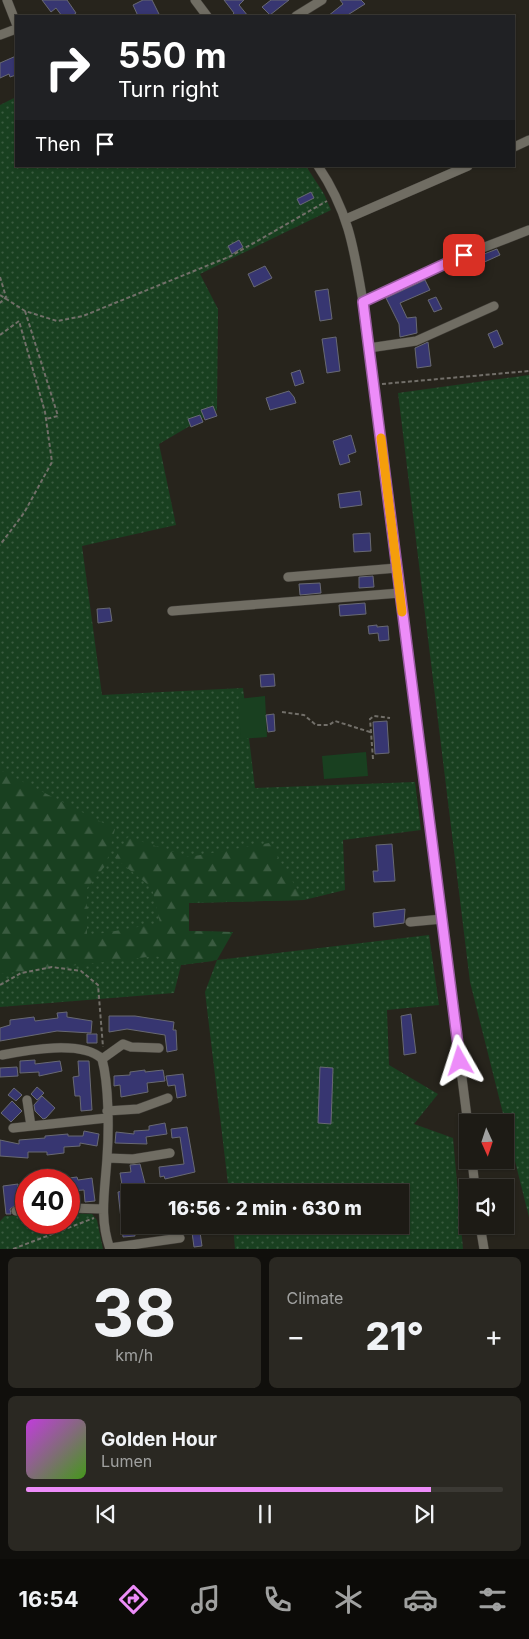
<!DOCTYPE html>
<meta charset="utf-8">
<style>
:root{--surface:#1d1b15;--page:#2a2822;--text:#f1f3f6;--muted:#a0a1a0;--line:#3b3934;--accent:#ed8cf9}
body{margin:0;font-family:Inter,sans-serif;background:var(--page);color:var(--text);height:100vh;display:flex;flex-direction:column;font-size:19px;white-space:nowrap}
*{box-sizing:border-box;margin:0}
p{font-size:16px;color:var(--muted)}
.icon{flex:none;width:28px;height:28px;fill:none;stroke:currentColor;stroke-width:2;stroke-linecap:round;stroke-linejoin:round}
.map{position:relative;height:1249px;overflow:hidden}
.details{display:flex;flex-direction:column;gap:8px;padding:8px;background:#100f0c;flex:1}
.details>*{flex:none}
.guide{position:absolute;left:15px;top:15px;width:500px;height:152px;border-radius:0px;box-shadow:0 1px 4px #0004,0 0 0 1px var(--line);background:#202124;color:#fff;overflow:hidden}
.needle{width:32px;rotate:177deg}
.fabs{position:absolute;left:459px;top:1114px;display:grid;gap:10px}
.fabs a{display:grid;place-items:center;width:55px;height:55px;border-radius:0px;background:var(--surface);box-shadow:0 1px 4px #0004,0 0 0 1px var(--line);font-size:25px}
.speed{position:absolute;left:15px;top:1169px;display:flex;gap:10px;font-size:25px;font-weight:700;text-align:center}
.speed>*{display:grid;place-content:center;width:65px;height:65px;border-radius:50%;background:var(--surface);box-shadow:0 1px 4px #0004,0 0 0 1px var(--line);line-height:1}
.speed .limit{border:8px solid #d22;background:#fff;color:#111}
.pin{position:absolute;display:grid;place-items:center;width:42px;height:42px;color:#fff;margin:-21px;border-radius:10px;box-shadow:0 2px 8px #0006}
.me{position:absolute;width:55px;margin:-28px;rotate:354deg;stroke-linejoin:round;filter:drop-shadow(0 0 4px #0008)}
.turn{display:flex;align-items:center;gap:18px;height:105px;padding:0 20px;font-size:22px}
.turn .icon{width:65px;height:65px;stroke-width:2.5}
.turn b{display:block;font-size:35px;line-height:42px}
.then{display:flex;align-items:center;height:48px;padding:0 20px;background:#0003;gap:10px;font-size:19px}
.big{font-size:38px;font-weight:800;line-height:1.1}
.details .card{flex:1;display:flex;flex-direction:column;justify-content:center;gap:8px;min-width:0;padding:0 18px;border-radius:8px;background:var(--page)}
.details .dial{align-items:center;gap:0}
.dial b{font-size:65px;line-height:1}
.song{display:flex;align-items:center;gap:15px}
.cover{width:60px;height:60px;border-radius:8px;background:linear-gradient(135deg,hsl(290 70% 55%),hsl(100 70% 35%))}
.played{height:5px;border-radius:2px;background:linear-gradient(90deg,var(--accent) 85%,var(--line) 85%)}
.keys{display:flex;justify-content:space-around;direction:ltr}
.heat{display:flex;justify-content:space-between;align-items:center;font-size:28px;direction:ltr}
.details .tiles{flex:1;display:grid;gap:8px;grid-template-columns:1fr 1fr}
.card:last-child{grid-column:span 2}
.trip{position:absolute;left:121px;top:1184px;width:288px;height:50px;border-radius:0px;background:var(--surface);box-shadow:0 1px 4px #0004,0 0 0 1px var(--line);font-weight:800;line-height:50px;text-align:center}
.tabs{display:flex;height:80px;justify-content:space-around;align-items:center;background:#0c0b08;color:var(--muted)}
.tabs .icon{width:35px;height:35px}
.tabs .active{color:var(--accent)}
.tabs b{font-size:22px;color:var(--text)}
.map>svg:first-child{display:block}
</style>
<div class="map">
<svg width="529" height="1249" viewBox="0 0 529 1249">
<defs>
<pattern id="grass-dots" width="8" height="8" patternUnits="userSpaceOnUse" patternTransform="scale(1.25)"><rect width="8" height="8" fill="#194020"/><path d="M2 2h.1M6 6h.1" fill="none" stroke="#3a5b40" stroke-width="1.8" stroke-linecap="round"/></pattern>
<pattern id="forest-firs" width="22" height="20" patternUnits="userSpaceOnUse" patternTransform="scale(1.25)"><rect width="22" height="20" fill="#194020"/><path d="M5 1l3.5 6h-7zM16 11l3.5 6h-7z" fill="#3a5b40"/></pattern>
</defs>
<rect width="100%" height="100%" fill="#27241c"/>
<!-- grass -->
<path fill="url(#grass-dots)" d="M16,97V166H306L324,194L331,210L200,274L218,309L217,410L159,444L176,525L82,546L102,695L243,688L255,788L415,782L421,830L343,840L345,890L304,900L189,903V931L233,932L213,961L181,965L174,993L0,1007V105Z
M529,375V1217L470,982L398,393Z
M429,935L439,1005L387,1010L389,1065L438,1094L414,1124L453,1138L463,1249H235L233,1225H400V1192H229L205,992L217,960Z
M69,1213L92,1214L97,1220L103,1249H0V1221L5,1216L26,1215V1222H69Z"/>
<!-- forest -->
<path fill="url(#forest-firs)" d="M0,770L115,829L106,865L87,888V936L160,923L152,888L115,858L128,837L189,857L269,843L304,900L189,903V931L233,932L217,960L181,965L156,956L0,974Z"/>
<!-- pitch -->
<path fill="#194020" d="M265,696L267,737L241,739L238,699Z
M366,752L368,776L324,779L322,756Z"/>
<!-- building -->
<path fill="#373671" stroke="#686973" d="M42,0H67L76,13L72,16H62L56,8L51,12Z
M143,0H152L160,16H138L133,5Z
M224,0H244L239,5L248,16H231L234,13Z
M271,0H289L270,15L262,7Z
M340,0H361L365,4L346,16H328L343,4Z
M16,56V75L10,77L9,74L0,78V63Z
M311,192L314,198L300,205L297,199Z
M239,240L243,247L232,254L228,246Z
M497,249L500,255L460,273L456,265Z
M265,266L272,278L254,287L248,274Z
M425,280L430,290L400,303L407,318L416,317L417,333L400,337L399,324L386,298Z
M328,289L332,319L320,321L315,291Z
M436,297L442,309L434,312L428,300Z
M497,330L503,344L494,348L488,334Z
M336,337L340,371L327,373L322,339Z
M428,342L431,366L417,368L415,348Z
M300,370L304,383L295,386L291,373Z
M289,391L294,397L296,403L270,410L266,398Z
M213,406L217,416L205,420L201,410Z
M200,415L203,422L191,427L188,419Z
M351,435L356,452L348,455L350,462L340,465L333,441Z
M360,491L362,505L340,508L338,494Z
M370,533L371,551L354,552L353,534Z
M373,576L374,587L359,588V577Z
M320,583L321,593L300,595L299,584Z
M365,603L366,614L340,616L339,605Z
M110,608L112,621L98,623L97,609Z
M377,625V627L388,626L389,640L379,641L378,633L369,634L368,626Z
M274,674L275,686L261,687L260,675Z
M274,714L275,731L268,732L266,715Z
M387,721L389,753L375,754L373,722Z
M392,844L395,881L374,882L373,871H378L376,845Z
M405,909L404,923L374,927L373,913Z
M67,1012V1017L92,1021L91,1033L57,1031L0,1041V1028L10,1025V1020L34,1017L35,1021L58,1018L57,1013Z
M411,1014L416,1053L404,1055L401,1016Z
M109,1016H135L174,1022L173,1030H176L177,1050L167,1052L165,1035L127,1029L109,1032Z
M87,1034H97V1043H87Z
M35,1060V1064L60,1061L62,1071L39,1076V1072L20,1073V1061Z
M78,1061H89L92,1110L81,1111L80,1096H75L73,1077L79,1076Z
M17,1067L18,1076L0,1077V1068Z
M320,1067L333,1068L331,1124L318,1123Z
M145,1070V1072L163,1070L165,1081L147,1083L148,1092L121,1097L120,1085L114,1086V1076L130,1075V1072Z
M183,1074L186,1096L177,1098L175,1085L168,1086L166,1076Z
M37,1087L44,1093L37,1100L31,1094Z
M14,1088L22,1095L16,1101L8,1095Z
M42,1096L55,1108L46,1118L43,1119L35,1111L34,1105Z
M12,1101L22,1111L11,1122L1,1113Z
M165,1123L167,1134L146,1137L147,1144L115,1143L116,1132L134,1134V1131L149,1130V1126Z
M187,1127L195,1172L165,1179L164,1176L160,1177L159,1167L184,1164L180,1137L172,1138L171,1129Z
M84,1131L99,1134L97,1146L80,1143V1146L64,1147V1153L47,1155V1152H28V1158L0,1156V1140L19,1144V1140L45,1138V1136L68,1134V1136H83Z
M140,1164L147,1191L130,1192V1225H134L135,1236L123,1237L118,1192L123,1191L120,1173L131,1172L130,1165Z
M77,1177L78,1180L92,1178L95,1201L85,1202L84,1190L69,1191V1178Z
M18,1184V1187L26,1186V1198L15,1200L16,1205L10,1209L11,1214H6L3,1186Z
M191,1225H199L202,1246L194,1247Z"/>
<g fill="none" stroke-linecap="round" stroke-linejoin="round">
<defs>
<path id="minor" d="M7,0L16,23
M195,0L207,16
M296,16L322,0
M0,35L16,29
M514,147L529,140
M318,166C349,212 354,249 363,302L468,1125
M346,219L468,166
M363,302L464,255L529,230
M369,348L416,341L494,306
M288,577L397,568
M172,611L400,593
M410,922L442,919
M2,1055C28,1050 82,1040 102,1059C109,1085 109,1131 107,1158C105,1190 99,1219 110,1249
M102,1059L123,1044L131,1047L159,1048
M27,1100L31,1126
M107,1111L138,1109L168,1098
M13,1128L107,1118
M107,1158L133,1159L170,1153
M472,1160L475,1188
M69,1208L103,1209
M16,1211L26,1210
M480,1225L484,1249
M110,1248L180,1238"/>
</defs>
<!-- minor casing -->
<use href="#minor" stroke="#413e38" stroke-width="10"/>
<!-- path -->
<path stroke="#726f69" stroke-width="2" stroke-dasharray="4 2.5" stroke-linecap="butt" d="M0,277L6,297L0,303
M0,295L25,311L57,321L83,316L231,256L327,201
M25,311L58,416L46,419
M0,335L19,321L45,412L52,462L24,513L0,545
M382,384L529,371
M282,712L304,715L316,725H329L335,721L370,732
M373,759L370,719L374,716L390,718
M0,985L21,973L52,967L81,971L98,985L103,1047
M13,1249L94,1218"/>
<!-- minor -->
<use href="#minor" stroke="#706d63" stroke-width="9"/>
</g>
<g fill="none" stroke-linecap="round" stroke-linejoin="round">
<defs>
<path id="route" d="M460,1061L363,302L464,255"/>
</defs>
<!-- route casing -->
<use href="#route" stroke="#9a5ba2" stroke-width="12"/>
<!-- route -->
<use href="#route" stroke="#ed8cf9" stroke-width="9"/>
<!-- slow -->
<path stroke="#f59e0b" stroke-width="9" d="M381,438L402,612"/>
</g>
</svg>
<div class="fabs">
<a><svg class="needle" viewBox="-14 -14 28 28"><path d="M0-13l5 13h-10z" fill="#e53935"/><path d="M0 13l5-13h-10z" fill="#a0a1a0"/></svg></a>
<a><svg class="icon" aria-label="sound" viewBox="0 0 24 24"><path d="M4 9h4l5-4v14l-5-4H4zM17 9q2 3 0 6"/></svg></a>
</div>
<div class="speed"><div class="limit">40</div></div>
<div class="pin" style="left:464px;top:255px;background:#d93025"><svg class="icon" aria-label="arrive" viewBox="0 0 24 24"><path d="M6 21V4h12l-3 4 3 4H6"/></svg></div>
<svg class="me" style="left:460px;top:1061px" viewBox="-20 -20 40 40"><path d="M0-17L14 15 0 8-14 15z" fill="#ed8cf9" stroke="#fff" stroke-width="4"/></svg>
<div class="trip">16:56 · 2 min · 630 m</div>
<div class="guide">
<div class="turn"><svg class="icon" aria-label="right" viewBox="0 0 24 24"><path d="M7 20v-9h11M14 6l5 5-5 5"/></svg><div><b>550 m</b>Turn right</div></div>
<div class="then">Then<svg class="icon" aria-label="arrive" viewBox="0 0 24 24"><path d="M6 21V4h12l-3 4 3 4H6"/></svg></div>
</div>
</div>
<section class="details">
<div class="tiles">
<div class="card dial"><b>38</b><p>km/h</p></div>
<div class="card"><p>Climate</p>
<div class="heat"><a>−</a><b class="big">21°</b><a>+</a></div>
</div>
<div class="card">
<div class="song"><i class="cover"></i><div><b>Golden Hour</b><p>Lumen</p></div></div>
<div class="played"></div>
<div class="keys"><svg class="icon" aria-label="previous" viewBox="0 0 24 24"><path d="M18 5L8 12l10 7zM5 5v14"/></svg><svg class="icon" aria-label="pause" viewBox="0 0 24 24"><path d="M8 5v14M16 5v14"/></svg><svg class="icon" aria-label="next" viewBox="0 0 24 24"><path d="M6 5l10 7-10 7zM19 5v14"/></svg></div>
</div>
</div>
</section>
<nav class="tabs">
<b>16:54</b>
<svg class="icon active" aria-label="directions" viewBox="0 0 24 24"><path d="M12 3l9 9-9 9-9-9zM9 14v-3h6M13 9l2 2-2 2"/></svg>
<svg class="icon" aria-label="music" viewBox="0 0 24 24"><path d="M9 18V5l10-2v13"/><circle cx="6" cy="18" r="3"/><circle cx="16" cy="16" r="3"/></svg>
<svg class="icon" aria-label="phone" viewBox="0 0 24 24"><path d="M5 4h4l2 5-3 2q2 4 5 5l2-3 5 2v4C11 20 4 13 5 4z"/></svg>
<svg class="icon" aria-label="climate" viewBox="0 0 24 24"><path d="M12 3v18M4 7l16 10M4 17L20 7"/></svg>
<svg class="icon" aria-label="car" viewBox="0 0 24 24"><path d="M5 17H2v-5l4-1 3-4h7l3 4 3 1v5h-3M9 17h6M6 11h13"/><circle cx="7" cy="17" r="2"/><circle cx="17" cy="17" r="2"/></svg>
<svg class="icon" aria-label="filters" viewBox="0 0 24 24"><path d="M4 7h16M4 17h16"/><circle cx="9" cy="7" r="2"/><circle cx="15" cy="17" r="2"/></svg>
</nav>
